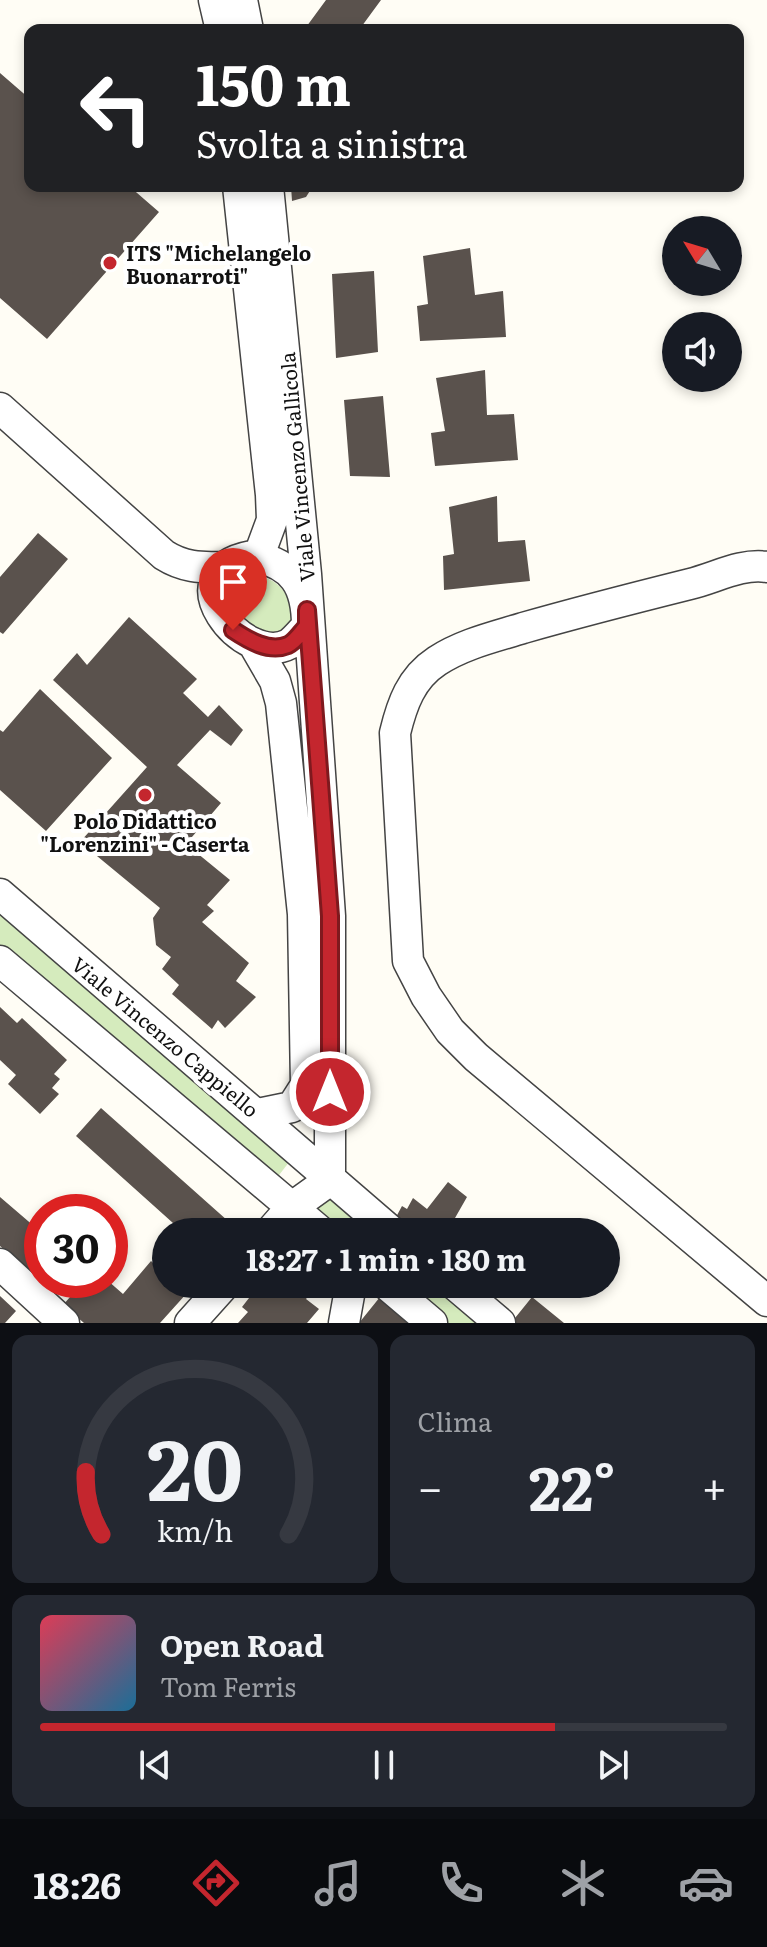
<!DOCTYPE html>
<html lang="it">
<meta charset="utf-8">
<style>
:root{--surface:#171b24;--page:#242831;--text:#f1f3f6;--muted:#9ea1a6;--line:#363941;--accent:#c4262e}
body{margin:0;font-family:Literata,serif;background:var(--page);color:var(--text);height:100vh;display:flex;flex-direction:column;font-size:30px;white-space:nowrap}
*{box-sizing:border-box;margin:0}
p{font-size:26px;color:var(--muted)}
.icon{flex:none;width:44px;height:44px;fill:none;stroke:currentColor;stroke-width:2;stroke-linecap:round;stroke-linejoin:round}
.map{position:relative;height:1323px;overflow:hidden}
.side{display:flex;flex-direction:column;gap:12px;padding:12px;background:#0d0f14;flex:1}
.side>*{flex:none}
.banner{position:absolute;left:24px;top:24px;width:720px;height:168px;border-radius:16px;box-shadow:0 4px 12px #0003;background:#202124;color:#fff;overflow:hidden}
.needle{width:52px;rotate:308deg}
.controls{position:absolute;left:662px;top:216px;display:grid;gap:16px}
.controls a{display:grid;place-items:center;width:80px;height:80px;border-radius:50%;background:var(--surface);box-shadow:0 4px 12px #0003;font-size:40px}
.speed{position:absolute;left:24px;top:1194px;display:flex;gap:16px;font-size:40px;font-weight:700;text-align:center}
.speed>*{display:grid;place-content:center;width:104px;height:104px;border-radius:50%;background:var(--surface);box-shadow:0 4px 12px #0003;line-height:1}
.speed .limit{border:12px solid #d22;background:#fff;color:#111}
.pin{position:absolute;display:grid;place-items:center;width:68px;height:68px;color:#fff;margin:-82px -34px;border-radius:50% 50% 50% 0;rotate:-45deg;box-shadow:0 0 8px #0007}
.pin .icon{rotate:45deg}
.me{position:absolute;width:88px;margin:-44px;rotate:0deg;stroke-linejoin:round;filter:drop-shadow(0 0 6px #0008)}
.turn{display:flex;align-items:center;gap:28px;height:168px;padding:0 40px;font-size:36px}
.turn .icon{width:104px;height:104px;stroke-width:2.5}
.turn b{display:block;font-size:56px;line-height:68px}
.big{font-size:60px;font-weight:700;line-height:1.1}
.side .widget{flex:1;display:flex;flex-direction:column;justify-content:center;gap:12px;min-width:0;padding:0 28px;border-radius:16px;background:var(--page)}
.side .dial{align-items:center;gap:0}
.dial svg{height:208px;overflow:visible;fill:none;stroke:var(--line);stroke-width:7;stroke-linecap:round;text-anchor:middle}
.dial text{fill:var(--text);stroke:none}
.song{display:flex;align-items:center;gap:24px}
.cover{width:96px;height:96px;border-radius:12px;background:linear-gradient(135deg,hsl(350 70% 55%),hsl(200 70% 35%))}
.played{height:8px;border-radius:4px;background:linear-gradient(90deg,var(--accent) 75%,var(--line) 75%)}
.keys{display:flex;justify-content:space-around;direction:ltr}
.heat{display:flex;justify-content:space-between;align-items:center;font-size:44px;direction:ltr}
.side .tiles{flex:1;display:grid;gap:12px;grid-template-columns:1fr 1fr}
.widget:last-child{grid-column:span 2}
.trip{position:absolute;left:152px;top:1218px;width:468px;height:80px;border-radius:40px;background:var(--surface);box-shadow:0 4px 12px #0003;font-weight:700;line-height:80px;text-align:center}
.menu{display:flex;height:128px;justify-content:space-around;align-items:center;background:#090b0e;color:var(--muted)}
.menu .icon{width:56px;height:56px}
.menu .active{color:var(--accent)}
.menu b{font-size:36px;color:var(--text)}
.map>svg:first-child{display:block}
</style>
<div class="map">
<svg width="767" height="1323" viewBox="0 0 767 1323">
<rect width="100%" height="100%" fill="#fffdf5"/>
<!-- green -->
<path fill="#d5ebbd" d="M247,575C274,574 292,592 292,618C280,645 255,628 238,617L230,592L237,580Z
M0,907L293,1157L276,1179L0,950Z
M328,1192L376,1232H333L307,1210Z
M396,1284H438L485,1323H443Z"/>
<!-- building -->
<path fill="#5a524d" d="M326,0H381L359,30H304Z
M0,73L30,99V186H129L159,212L47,339L0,298Z
M291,186H313L306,197L292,201Z
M470,248L475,295L503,291L506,337L420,341L417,306L428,304L423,256Z
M374,271L378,352L336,358L332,274Z
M485,370L487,415L514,414L518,460L435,466L431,433L445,431L436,378Z
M383,396L390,477L350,476L344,400Z
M497,496L498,542L525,540L530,581L444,590L443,556L454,554L449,507Z
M38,533L68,559L3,634L0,632V577Z
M129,617L197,679L183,693L208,717L219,705L243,730L231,746L210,730L177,765L221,803L186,844L230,880L207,905L214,911L202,922L249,963L236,981L256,997L225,1028L218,1020L212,1029L172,994L179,985L162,969L171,957L156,945L153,918L160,908L80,842L147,767L53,680L77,653L87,665Z
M40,689L112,758L46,831L0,790V730L3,732Z
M0,1007L17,1023L22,1018L67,1060L54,1074L60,1079L52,1088L59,1094L40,1114L8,1084L16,1075L0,1060Z
M101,1108L237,1229L235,1232H183L76,1136Z
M448,1182L467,1197L451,1225L460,1232H405L395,1219L402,1206L407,1209L413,1198L427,1209Z
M0,1197L42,1233V1280H59L51,1290L0,1246Z
M151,1261L166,1275V1284H177L187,1293L160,1323H84L63,1305L85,1280H107L123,1294Z
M260,1284H318L306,1299L319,1309L307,1323H238L248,1312L242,1307Z
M0,1296L16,1311L5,1323H0Z
M380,1297L410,1323H359Z
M532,1297L564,1323H511Z"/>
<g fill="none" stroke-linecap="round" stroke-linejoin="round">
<defs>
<path id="minor" d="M214,0L221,30
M242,0L248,30
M238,186L271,495L272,520L258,558
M268,186L306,574L330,916V1180
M0,408L164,555C183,567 200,568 222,567
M252,556C294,564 307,586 307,626C302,631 295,640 289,644C244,668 166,572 252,556Z
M767,567C741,563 715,578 690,584C634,598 579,612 523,628C494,637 463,644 437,661C411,678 402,704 395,733L408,961L426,996L450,1031L476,1057L767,1301
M253,643L275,681L281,703L303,914L306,1085L292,1107L258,1114
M0,894L392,1232
M0,961L321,1232
M270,1232L291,1208L330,1180
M0,1264L64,1323
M386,1284L432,1323
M454,1284L500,1323
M190,1323L225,1284
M344,1323L351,1284"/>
</defs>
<!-- minor casing -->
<use href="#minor" stroke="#444" stroke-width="33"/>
<!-- minor -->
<use href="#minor" stroke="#fff" stroke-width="30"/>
</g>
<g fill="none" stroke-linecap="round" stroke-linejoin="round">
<defs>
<path id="route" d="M233,630C248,640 269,653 288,645C295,642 302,631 307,626V610L330,916V1092"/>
</defs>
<!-- route casing -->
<use href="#route" stroke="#7f191e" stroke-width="20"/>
<!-- route -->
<use href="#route" stroke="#c4262e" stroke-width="14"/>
</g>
<!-- markers -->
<g fill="#c4262e" stroke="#fff" stroke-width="3">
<circle cx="110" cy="263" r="8"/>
<circle cx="145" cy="795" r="8"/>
</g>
<g text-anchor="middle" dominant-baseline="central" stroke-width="8" stroke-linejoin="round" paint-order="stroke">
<!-- poi labels -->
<g font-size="20" font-weight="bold" fill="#111" stroke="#fff" text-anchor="start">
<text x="126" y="252">ITS "Michelangelo<tspan x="126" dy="23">Buonarroti"</tspan></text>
<text x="145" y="820" text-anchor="middle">Polo Didattico<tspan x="145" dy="23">"Lorenzini" - Caserta</tspan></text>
</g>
<!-- street labels -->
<g font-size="20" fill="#111" stroke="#fff">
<text transform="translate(296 467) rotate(-95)">Viale Vincenzo Gallicola</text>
<text transform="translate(166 1036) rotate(40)">Viale Vincenzo Cappiello</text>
</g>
</g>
</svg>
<div class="controls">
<a><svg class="needle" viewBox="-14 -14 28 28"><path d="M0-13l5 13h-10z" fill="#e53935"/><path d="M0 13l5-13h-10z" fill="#9ea1a6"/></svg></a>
<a><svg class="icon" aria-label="sound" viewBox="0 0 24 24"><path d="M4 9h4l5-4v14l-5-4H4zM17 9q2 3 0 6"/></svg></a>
</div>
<div class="speed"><div class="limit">30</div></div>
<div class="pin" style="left:233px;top:630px;background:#d93025"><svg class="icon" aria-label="arrive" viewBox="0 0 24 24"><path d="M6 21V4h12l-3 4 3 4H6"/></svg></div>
<svg class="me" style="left:330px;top:1092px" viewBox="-20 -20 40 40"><circle r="17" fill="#c4262e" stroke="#fff" stroke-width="3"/><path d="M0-11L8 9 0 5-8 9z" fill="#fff"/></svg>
<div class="trip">18:27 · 1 min · 180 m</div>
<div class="banner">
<div class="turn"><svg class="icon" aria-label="left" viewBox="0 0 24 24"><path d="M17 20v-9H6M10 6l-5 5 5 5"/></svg><div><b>150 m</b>Svolta a sinistra</div></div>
</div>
</div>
<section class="side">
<div class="tiles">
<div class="widget dial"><svg viewBox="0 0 100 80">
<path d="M14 69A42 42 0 1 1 86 69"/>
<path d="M14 69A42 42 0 0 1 8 45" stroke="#c4262e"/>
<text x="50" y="56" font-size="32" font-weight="700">20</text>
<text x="50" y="72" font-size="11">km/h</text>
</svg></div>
<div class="widget"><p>Clima</p>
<div class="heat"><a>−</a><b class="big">22°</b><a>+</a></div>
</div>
<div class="widget">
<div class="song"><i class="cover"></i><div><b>Open Road</b><p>Tom Ferris</p></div></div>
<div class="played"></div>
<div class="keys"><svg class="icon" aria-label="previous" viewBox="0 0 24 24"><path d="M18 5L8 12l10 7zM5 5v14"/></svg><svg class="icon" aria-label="pause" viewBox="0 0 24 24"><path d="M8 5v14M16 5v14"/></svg><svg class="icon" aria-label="next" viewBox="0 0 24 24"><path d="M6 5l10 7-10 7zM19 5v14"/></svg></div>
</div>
</div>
</section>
<nav class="menu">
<b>18:26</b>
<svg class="icon active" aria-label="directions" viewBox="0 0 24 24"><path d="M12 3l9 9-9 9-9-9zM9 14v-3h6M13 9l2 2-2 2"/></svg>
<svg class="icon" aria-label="music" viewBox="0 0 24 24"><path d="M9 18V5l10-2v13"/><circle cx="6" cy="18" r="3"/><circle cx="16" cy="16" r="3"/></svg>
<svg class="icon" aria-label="phone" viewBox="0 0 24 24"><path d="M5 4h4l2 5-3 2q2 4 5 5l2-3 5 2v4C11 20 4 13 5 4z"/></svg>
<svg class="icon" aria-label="climate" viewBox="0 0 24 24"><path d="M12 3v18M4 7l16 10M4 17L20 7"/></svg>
<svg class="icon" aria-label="car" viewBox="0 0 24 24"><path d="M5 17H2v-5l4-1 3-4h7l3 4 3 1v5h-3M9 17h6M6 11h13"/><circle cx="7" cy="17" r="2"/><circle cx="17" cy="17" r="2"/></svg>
</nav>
